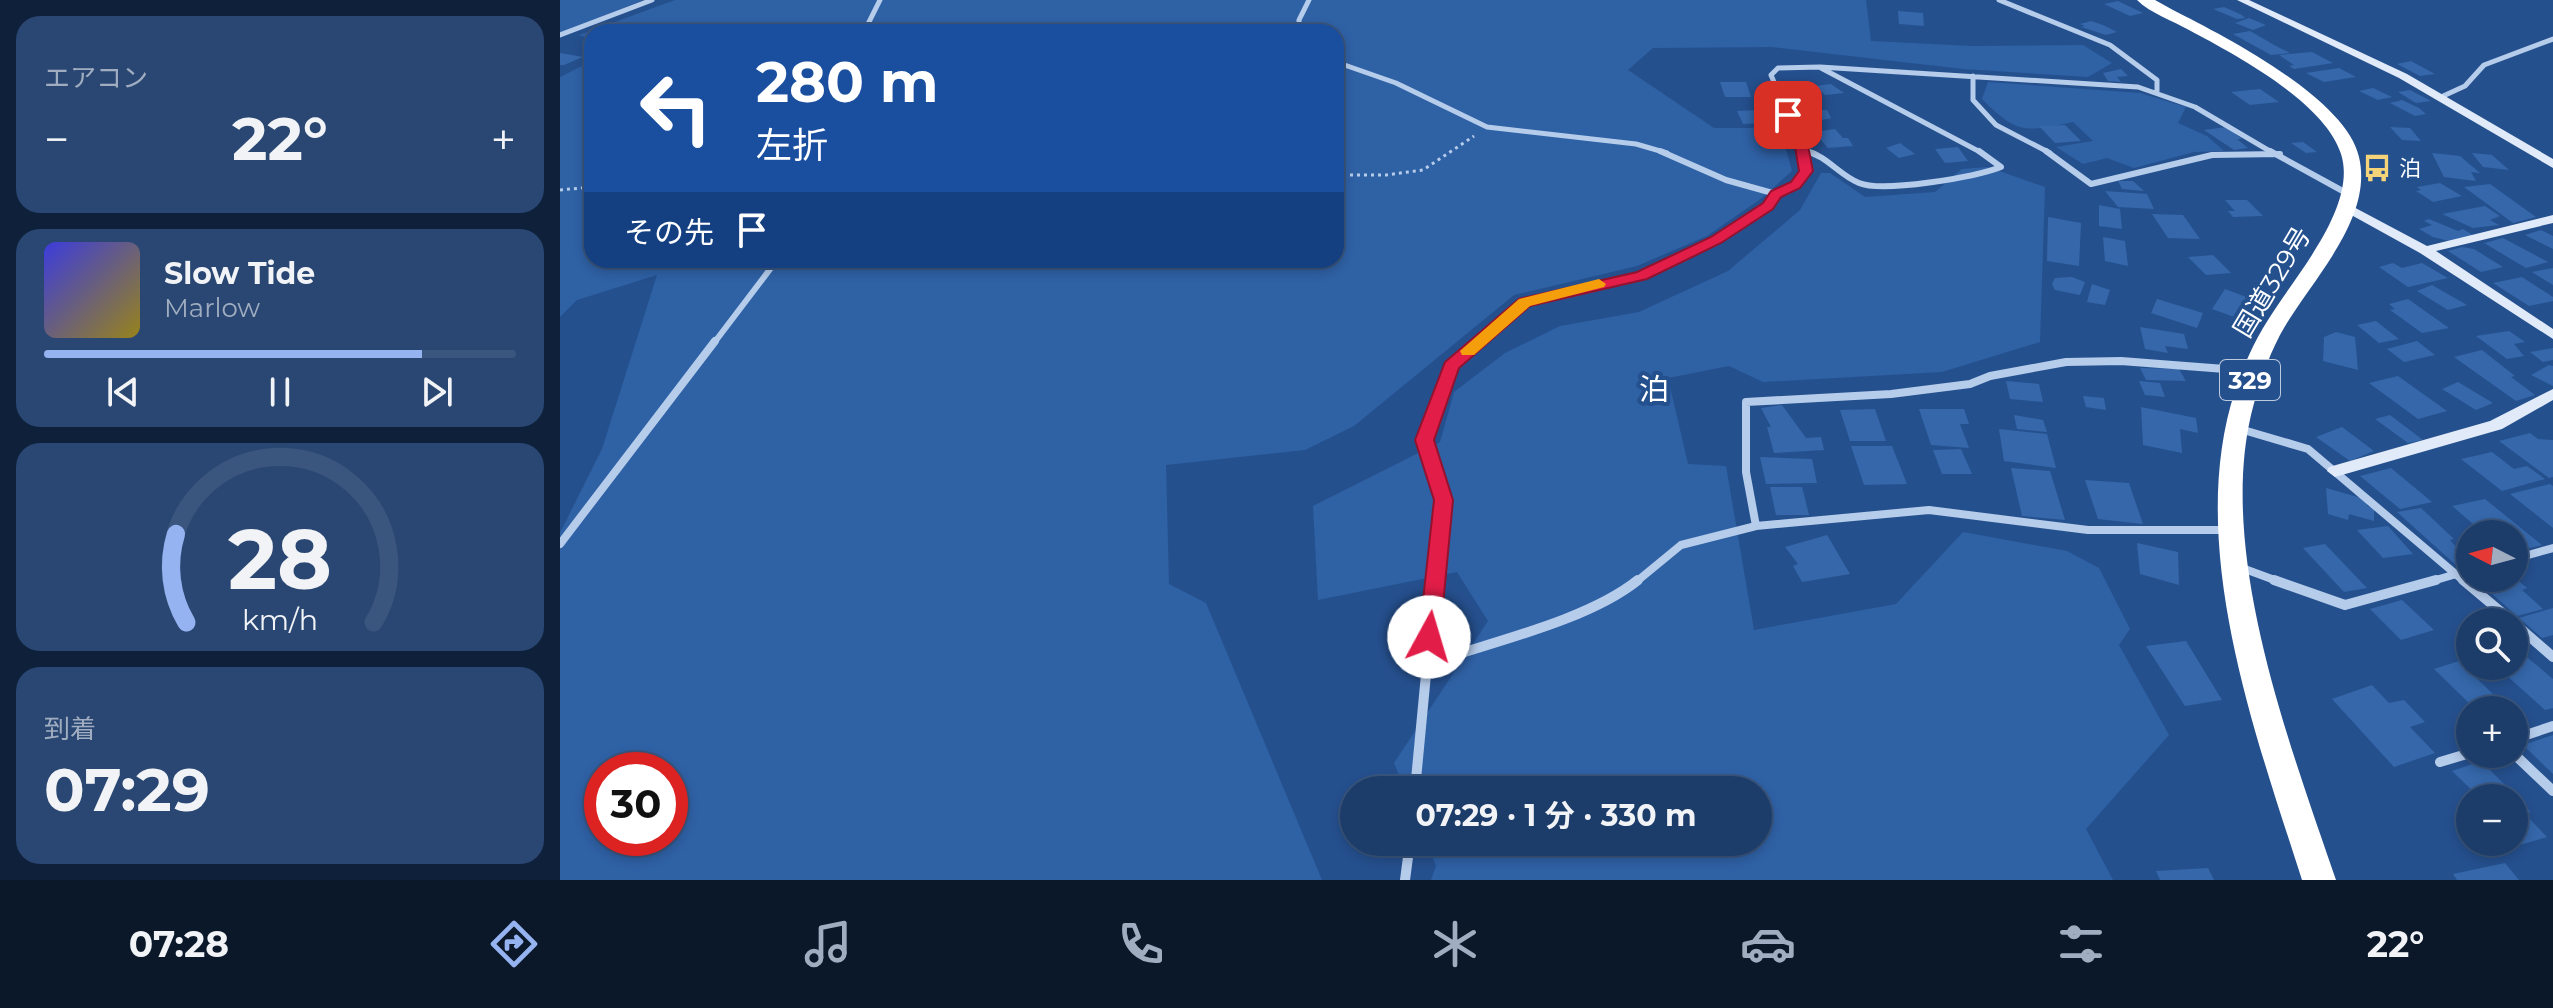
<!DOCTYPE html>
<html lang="ja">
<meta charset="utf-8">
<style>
:root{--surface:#1c3c6a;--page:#294772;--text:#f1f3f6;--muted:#a0adc1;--line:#3a567e;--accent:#95b2f1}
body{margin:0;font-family:Montserrat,"Noto Sans JP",sans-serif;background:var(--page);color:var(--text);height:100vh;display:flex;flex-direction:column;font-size:30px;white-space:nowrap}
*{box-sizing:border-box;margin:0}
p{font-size:26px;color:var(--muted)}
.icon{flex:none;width:44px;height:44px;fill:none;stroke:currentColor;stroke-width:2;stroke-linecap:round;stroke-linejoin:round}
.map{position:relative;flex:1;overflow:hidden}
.details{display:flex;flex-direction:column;gap:16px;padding:16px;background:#0f213a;width:560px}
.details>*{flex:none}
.hud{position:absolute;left:24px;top:24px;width:760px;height:244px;border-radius:24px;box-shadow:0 4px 12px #0003,0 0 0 2px var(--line);background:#1a4fa0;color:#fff;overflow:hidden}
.needle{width:52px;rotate:276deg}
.fabs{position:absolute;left:1896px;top:520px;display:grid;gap:16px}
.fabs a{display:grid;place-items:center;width:72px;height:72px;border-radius:50%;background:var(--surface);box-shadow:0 4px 12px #0003,0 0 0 2px var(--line);font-size:40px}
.speed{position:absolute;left:24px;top:752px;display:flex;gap:16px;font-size:40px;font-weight:700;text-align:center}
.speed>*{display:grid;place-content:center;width:104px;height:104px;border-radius:50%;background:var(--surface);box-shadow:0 4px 12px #0003,0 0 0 2px var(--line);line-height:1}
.speed .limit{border:12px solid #d22;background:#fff;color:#111}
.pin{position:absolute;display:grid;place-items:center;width:68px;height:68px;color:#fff;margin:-34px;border-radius:16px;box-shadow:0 4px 12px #0006}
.me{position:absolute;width:88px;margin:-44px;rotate:6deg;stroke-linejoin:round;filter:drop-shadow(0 0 6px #0008)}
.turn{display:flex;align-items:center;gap:28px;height:168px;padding:0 40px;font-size:36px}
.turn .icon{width:104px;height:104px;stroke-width:2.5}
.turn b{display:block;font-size:56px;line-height:68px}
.then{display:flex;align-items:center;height:76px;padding:0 40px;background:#0003;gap:16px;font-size:30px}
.big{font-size:60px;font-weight:700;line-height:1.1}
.details .tile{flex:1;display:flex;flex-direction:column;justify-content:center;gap:12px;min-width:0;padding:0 28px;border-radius:24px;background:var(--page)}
.details .dial{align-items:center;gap:0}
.dial svg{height:208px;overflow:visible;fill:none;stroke:var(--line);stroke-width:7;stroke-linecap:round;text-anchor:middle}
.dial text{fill:var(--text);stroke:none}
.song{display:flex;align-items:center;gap:24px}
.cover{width:96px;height:96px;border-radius:12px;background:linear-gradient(135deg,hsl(240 70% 55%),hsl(50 70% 35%))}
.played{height:8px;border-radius:4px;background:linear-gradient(90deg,var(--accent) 80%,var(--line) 80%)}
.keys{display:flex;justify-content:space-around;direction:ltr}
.heat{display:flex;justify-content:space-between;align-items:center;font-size:44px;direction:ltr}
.trip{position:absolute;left:780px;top:776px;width:432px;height:80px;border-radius:40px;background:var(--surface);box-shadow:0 4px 12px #0003,0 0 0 2px var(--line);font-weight:700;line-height:80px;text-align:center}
.menu{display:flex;height:128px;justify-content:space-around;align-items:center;background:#0b182a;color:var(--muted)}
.menu .icon{width:56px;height:56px}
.menu .selected{color:var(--accent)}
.menu b{font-size:36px;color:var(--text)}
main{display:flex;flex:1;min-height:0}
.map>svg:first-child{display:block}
</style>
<main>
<section class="details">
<div class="tile"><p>エアコン</p>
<div class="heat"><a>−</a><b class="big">22°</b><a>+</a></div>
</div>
<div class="tile">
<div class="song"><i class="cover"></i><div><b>Slow Tide</b><p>Marlow</p></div></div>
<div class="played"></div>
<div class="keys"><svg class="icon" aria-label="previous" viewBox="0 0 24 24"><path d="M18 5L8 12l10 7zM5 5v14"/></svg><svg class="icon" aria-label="pause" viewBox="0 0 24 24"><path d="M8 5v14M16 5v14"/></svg><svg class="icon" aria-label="next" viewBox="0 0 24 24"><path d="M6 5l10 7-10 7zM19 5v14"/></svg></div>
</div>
<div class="tile dial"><svg viewBox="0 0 100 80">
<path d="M14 69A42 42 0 1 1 86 69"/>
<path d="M14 69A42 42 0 0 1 10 35" stroke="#95b2f1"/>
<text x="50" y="56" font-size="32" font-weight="700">28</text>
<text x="50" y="72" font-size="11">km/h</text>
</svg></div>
<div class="tile"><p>到着</p><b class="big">07:29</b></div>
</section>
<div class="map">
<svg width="1993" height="880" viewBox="0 0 1993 880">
<rect width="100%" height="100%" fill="#25508e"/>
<!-- green -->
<path fill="#2f61a5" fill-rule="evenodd" d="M0,0H83L0,33Z
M115,0H1306L1311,41L1412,46L1523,45L1552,63L1528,77L1403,69L1212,47L1093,48L1068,70L1154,128H1220L1232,171L1202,198L1147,236L1077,266L954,295L794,426L745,450L606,465L609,584L646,603L762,880H0V533L42,449L97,275L17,300L0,317V77L32,61V260H776V32H32V40L19,35ZM42,770H110V838H42Z
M1428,82L1580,93L1626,107L1618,123L1647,136L1664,151L1634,152L1574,168L1547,158L1523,164L1496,147L1533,141L1513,122C1465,132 1458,135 1422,99Z
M1428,167L1485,187L1480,342L1382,372L1203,382L1169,366L1108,378L1128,464L1166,466L1194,630L1336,604L1403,532L1507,551L1539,568L1570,629L1559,645L1609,735L1526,829L1553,880H871L876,866L866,842H1198V790H845L834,763L928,621L897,572L758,600L753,506L880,442L894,392L945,353L1000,326L1079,312L1168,271L1240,210L1261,173H1270L1305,197L1375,192L1402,169Z"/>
<!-- building -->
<path fill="#3567aa" d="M1558,1L1583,13L1570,16L1544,4Z
M1664,7L1682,15L1685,18L1677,19L1653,9Z
M1338,11L1363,13L1364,26L1339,24Z
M1689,18L1706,25L1693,30L1675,23Z
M1531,21L1543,25L1557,32L1546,35L1521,27L1525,26L1520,24Z
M1690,31L1716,46L1730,53L1711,55L1673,34Z
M1752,52L1773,63L1734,69L1729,66L1734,65L1719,55Z
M0,53L23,57L4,65H0Z
M1851,61L1875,74L1860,76L1837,64Z
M1779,68L1796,77L1764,82L1746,73Z
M1561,69L1568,76L1557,77L1561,82L1548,81L1543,73Z
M1160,82H1186L1191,97H1165Z
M1271,84L1284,93L1265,95L1255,86Z
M1813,88L1832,97L1818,100L1799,91Z
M1700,89L1719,102L1690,105L1671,92Z
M1850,90L1871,101L1856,103L1838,92Z
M1842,100L1859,108L1866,114L1855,116L1830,103Z
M1256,106L1258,110H1267L1271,118L1243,124L1234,107Z
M1199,110L1205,123L1183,124L1177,111Z
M1505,125L1521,141L1495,143L1479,126Z
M1666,127L1682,139H1677L1688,148L1674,150L1644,130Z
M1830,127L1850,128L1861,141L1842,140Z
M1275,129L1283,138H1288L1293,146L1268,148L1254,132Z
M1743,142L1757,152L1746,153L1731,143Z
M1340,143L1355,154L1339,158L1326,148Z
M1398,147L1408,161L1385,163L1375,149Z
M1872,153L1900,156L1920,173L1911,172L1916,181L1884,177Z
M1912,153L1932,155L1949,170L1923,167Z
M1558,181H1573L1584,191L1562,189Z
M1880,183L1902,196L1873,202L1856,191L1861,190L1857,187Z
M1930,184L1976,217L1953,223L1904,187Z
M1545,191L1587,194L1594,209L1558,207Z
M1665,200H1687L1703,216L1673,217L1668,211H1675Z
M1539,205L1560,209L1562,229L1539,226Z
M1925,206L1940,216L1930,220L1939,225L1913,228L1882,214Z
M1592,214L1623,215L1640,239L1608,238Z
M1488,217L1521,223L1519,266L1487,261Z
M1869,219L1898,231L1903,229L1914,236L1893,242L1873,237L1859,229L1872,225L1864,221Z
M1981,230L1993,236V249L1965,235Z
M1543,237L1565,241L1568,266L1545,261Z
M1943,238L1988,262L1966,268L1924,243Z
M1902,247L1914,249L1943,267L1921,272L1888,251Z
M1653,255L1671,273L1646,275L1628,257Z
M1833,263L1842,268L1862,263L1888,278L1848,287L1819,267Z
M1993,268V285L1972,272Z
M1512,277L1525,282L1520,295L1495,290L1492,284L1495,278Z
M1962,277L1993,297V301L1969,306L1933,283Z
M1532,284L1550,290L1545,305L1527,302Z
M1872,285L1907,305L1888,310L1857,291Z
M1665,289L1689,298L1677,318L1652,309Z
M1597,299L1643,313L1637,328L1591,313Z
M1848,299L1889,328L1862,333L1830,310L1835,309L1829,304Z
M1816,321L1839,339L1819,343L1797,325Z
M1580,327L1624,334L1628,349L1605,346L1608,353L1585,349Z
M1949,331L1965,342L1954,344L1964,356L1947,359L1916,336Z
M1776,332L1795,337L1798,370L1763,361L1764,337Z
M1857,341L1875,355L1844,362L1827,349Z
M1993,348V360L1983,362L1970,352Z
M1922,350L1955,376L1951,377L1975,395L1956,401L1894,357Z
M1989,365L1993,366V386L1971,375Z
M1580,368L1619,369L1626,381L1586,380Z
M1838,376L1887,411L1858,419L1809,383Z
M1446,381L1479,384L1483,402L1450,399Z
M1579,381L1600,383L1605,397L1585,395Z
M1898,382L1933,403L1916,410L1882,389Z
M1523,396L1544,398L1546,410L1526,407Z
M1222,405L1246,438L1261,437L1264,450L1214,453L1207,427H1211L1201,408Z
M1581,407L1636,418L1638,433L1620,429L1622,453L1583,445Z
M1315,409L1326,441H1290L1280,410Z
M1359,409H1404L1409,424H1400L1409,448L1371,445Z
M1454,415L1483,420L1487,432L1457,429Z
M1830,415L1863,440L1848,443L1815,419Z
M1782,427L1814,451L1790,461L1756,437Z
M1439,429L1487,434L1496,468L1444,461Z
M1970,433L1978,439L1993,440V477L1989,478L1939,441Z
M1291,446H1332L1347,484L1304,485Z
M1401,449L1412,474H1382L1373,450Z
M1932,452L1954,469L1967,466L1985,479L1942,491L1901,459Z
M1200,457L1252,459L1257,483L1206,484Z
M1451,468L1490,471L1505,520L1462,516Z
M1831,468L1872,502L1840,509L1800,476Z
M1525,480L1569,483L1583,524L1538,519Z
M1990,484L1993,486V528L1950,494Z
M1210,487H1242L1249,515H1216Z
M1766,488L1808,500L1807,506L1814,508V521L1789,514L1788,520L1768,514Z
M1925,499L1982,545L1954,552V534H1925L1892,506Z
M1861,508L1894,539L1890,540L1910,562L1897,566L1837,512Z
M1828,526L1853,554L1823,558L1797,530Z
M1267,535L1290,574L1242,582L1233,566L1238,564L1225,547Z
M1577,543L1618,552L1619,585L1580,574Z
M1765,544L1807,588L1784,592L1743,548Z
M1914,578H1955L1967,588L1962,590L1983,609L1957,616Z
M1842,600L1874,630L1841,640L1810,609Z
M1993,608V635L1982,638L1959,618Z
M1626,641L1662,700L1625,706L1586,646Z
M1961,652L1993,679V708L1985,710L1936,666H1954V654Z
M1899,661L1937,698L1911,705L1874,669Z
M1812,685L1829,703L1844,700L1865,722L1850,727L1875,753L1834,767L1772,699Z
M1937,699L1949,710L1909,708Z
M1993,735V774L1963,745Z
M1921,761L1954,794L1971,812L1954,816V798H1920L1892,771Z
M1966,815L1987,837L1956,846L1954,819Z
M1945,863L1959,880H1897L1893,874Z
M1648,868L1654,880H1600L1596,871Z"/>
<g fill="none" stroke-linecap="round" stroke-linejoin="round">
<!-- path -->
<path stroke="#b5cceb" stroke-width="3" stroke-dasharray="3 4" stroke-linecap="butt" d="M776,175H826L863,170L914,136
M0,190L32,187"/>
<!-- street-far3 -->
<path stroke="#b5cceb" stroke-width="5" d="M1439,0L1550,45L1597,80V91
M304,32L320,0
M739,32V20L749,0
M0,35L92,0
M776,62L836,83L927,127L1076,144L1107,153
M1261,68L1422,153
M1413,76V100L1436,125L1490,153
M1881,97L1905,86L1924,65L1993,39
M1243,150L1253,153
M1244,153L1211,75L1218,68L1260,67L1578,87L1635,107L1713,153"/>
<!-- street-far2 -->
<path stroke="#b5cceb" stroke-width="6" d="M1100,151L1166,180L1216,194
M1246,151C1267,156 1279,175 1299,183C1323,193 1415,177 1441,167L1419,151
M1486,151L1531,184L1652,155L1720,154
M1710,151L1790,195
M154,343L217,260
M918,343L964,303L1081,276L1156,240L1208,206L1216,194L1236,185L1246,171L1243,151"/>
<!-- street-far1 -->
<path stroke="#b5cceb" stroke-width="8" d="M1680,429L1748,449L1905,582
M1196,526L1186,472V402L1331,394L1410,384L1430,376L1506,362L1561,361L1691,371
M0,544L155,341
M1954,559L1993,548
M1682,568L1720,582
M875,582L883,500L864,440L891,366L920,341
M1076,582L1121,545L1196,526L1369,510L1528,530H1667
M1869,582L1910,570"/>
<!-- street -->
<path stroke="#b5cceb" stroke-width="10" d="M1714,580L1785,605L1876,580
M1903,580L1953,622
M1954,623L1993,657
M867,664C931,642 1027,621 1078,580
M1954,739L1993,726
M1954,754L1993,791
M1880,762L1910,753
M855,790L875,580
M845,880L850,842"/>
<!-- secondary -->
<path fill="#e0eaf9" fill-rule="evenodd" d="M1677,0H1689L1847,74L1993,159V168L1839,78Z
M1788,204L1867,246L1993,215V223L1876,251L1993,329V339L1860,253L1784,211L1782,208Z
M1993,389V400L1942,429L1775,477L1767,471L1769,467L1930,421Z"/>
<!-- highway -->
<path fill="#fff" fill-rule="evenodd" d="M1577,0H1595L1613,10C1664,36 1786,98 1799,157C1814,221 1748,283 1720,335C1707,360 1698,387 1691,415C1658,557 1730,745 1776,880H1742C1695,733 1625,544 1675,391C1683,366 1694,342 1708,320C1734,277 1798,207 1781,154C1765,102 1674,54 1629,30C1613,21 1590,13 1577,0Z"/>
</g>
<!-- route -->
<path fill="#e11d48" stroke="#92132f" stroke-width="2" d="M1228,111C1246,121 1249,152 1253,171L1240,188L1221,197L1213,209L1161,243L1087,279L970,306L899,368L874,440L893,500L880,637L877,643H862L859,637L874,500L855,440L885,362L959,299L1077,272L1151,237L1203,203L1211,191L1231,182L1239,171L1234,140L1222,115Z"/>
<!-- slow -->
<path fill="#f59e0b" d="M1039,279L1046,284L1044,287L970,306L914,355H902L900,351L959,299Z"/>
<!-- icons -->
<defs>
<symbol id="bus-bare" viewBox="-9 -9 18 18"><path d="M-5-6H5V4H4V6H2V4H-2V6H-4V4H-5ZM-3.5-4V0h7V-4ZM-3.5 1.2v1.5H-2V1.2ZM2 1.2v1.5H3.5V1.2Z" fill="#f5d479" stroke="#25508e" stroke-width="2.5" paint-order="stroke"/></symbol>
</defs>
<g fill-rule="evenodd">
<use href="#bus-bare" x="1797" y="148" width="40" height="40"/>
</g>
<g text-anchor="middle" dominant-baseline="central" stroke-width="8" stroke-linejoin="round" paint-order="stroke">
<!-- far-poi labels -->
<g font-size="22" fill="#fff" stroke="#25508e" text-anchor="start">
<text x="1839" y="168">泊</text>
</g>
<!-- shield labels -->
<rect fill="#25508e" stroke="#becadd" stroke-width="2" x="1660" y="360" width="60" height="40" rx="6"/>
<g font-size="24" font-weight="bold" fill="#fff">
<text x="1690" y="380">329</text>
</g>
<!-- street labels -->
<g font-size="26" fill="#fff" stroke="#25508e">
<text transform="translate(1712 282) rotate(-59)">国道329号</text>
</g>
<!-- quarter labels -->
<g font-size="30" fill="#fff" stroke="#25508e">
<text x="1094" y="389">泊</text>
</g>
</g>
</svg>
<div class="fabs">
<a><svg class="needle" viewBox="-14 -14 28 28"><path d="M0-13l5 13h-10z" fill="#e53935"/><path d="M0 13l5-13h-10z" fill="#a0adc1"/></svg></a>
<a><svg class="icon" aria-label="search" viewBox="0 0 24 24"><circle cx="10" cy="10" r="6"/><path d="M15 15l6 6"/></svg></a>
<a>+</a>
<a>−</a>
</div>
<div class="speed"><div class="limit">30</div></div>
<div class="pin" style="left:1228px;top:115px;background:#d93025"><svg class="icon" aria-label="arrive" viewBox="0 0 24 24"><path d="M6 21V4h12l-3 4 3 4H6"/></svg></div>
<svg class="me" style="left:869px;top:637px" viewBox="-20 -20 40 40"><circle r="19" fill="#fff"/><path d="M0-13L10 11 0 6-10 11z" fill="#e11d48"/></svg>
<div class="trip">07:29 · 1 分 · 330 m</div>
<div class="hud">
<div class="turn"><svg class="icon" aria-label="left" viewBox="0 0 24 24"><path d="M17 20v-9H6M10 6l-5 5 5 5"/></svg><div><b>280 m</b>左折</div></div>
<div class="then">その先<svg class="icon" aria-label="arrive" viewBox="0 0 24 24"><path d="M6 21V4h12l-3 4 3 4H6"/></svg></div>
</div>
</div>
</main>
<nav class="menu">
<b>07:28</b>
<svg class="icon selected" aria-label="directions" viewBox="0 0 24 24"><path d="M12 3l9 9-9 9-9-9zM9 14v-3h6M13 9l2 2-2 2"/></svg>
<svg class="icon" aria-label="music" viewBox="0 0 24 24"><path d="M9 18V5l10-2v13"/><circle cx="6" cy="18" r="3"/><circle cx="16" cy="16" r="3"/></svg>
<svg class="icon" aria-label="phone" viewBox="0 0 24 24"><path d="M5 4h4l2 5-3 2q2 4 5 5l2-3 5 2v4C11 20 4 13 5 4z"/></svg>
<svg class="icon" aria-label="climate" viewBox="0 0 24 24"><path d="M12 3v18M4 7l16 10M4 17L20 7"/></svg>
<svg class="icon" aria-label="car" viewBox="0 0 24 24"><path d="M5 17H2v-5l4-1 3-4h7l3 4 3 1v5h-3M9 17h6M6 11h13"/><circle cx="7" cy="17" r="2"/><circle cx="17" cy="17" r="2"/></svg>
<svg class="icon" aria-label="filters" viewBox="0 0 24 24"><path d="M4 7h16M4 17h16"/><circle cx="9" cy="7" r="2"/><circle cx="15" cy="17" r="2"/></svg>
<b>22°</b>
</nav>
